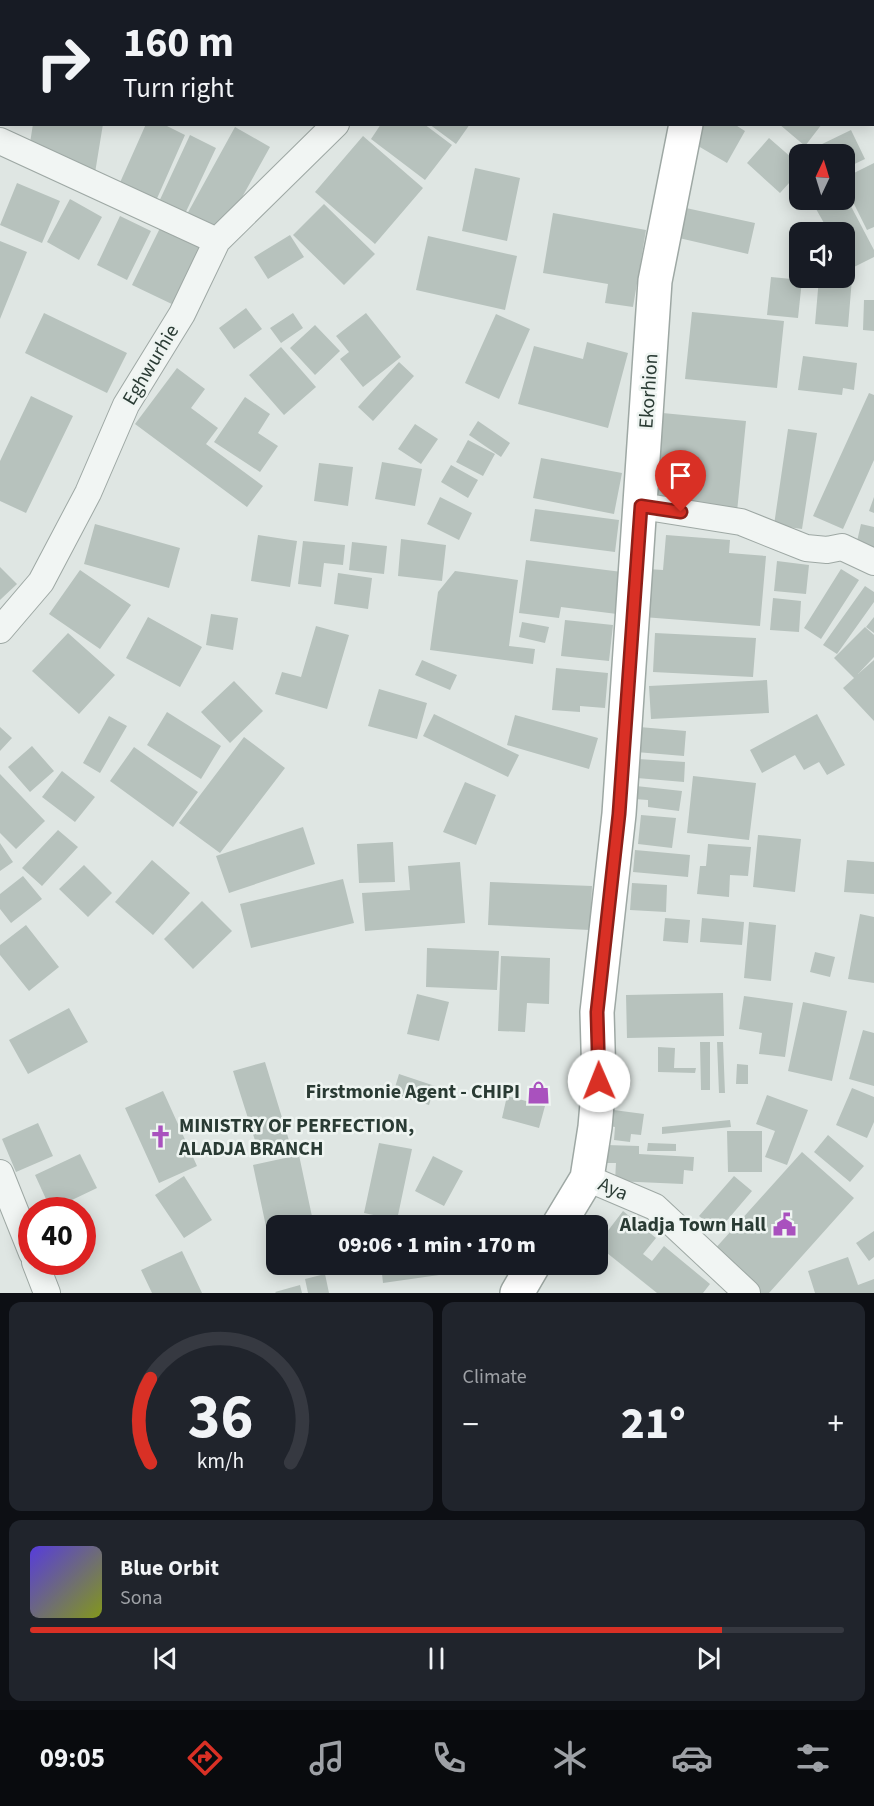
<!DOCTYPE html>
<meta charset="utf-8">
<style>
:root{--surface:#171b24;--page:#20242c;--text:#f1f3f6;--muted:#9ea1a6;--line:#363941;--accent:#d93025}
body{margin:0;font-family:"Source Sans 3",sans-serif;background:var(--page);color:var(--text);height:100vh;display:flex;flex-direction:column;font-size:22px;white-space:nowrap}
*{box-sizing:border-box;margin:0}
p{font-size:20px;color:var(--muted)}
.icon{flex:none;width:33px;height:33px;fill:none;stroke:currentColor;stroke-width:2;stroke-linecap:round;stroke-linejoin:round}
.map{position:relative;height:1293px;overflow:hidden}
.details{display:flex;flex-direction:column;gap:9px;padding:9px;background:#0d0f14;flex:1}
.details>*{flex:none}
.top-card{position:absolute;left:0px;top:0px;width:874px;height:126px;box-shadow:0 3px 15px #0003;background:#171b24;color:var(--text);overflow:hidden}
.needle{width:39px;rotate:4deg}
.tools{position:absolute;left:789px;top:144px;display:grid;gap:12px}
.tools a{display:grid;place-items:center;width:66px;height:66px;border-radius:12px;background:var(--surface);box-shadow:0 3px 15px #0003;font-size:30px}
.speed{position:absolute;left:18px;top:1197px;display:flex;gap:12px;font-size:30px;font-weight:700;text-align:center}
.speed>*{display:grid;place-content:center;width:78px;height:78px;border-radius:50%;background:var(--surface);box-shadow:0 3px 15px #0003;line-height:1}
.speed .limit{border:9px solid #d22;background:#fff;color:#111}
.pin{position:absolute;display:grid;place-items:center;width:51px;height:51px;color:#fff;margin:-62px -26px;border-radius:50% 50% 50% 0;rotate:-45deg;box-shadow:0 0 6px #0007}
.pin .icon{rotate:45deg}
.me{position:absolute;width:66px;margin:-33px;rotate:359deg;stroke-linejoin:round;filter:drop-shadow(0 0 4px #0008)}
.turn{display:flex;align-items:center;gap:21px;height:126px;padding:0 24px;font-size:27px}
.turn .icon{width:78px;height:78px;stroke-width:2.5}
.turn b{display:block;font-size:42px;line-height:51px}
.big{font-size:45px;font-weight:800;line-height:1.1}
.details .tile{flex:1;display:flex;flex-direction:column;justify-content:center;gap:9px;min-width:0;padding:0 21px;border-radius:12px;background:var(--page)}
.details .dial{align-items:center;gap:0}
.dial svg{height:156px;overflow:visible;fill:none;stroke:var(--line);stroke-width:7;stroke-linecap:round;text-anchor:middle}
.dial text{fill:var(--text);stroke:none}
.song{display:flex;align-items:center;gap:18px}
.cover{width:72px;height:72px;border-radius:9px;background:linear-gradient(135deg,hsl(250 70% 55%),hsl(70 70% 35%))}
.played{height:6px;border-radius:3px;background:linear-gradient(90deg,var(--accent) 85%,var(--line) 85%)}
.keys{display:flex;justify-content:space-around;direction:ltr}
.heat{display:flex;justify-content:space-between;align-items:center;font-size:33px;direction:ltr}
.details .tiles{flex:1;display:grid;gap:9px;grid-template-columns:1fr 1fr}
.tile:last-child{grid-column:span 2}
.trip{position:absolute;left:266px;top:1215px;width:342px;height:60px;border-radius:12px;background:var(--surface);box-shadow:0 3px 15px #0003;font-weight:800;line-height:60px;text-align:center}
.tabs{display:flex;height:96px;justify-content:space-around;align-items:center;background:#090b0e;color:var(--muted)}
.tabs .icon{width:42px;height:42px}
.tabs .active{color:var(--accent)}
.tabs b{font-size:27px;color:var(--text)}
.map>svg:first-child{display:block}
</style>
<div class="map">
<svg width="874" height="1293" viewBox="0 0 874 1293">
<rect width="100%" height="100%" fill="#dfe6e3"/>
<!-- building -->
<path fill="#b7c2bd" d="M33,124H103L94,179L30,143Z
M146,124H163L185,135L155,203L118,187Z
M381,124H424L452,145L425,180L371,139Z
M429,124H470L456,144Z
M704,124H734L745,131L727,163L693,143Z
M779,124H822L805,146Z
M235,127L270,147L221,235L186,216Z
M851,130L865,159L844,169V154H822L818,146Z
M190,135L216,148L183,218L157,206Z
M363,136L423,188L375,244L315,192Z
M769,138L800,165V171L780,193L747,163Z
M874,163V227L867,230L844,184V178Z
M475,168L520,178L507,241L462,231Z
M17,183L60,201L42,243L0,225Z
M844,193L874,250V257L848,270L844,263V232H829L811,200H844Z
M70,199L102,217L79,260L47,242Z
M324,204L375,254L344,285L293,235Z
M686,208L755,223L748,254L679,238Z
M553,213L646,230L633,307L605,303L608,284L543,273Z
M120,216L151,231L127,280L97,265Z
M160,228L203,249L176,306L132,285Z
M290,235L304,257L268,279L254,257Z
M428,236L517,256L505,310L416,290Z
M0,241L27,252L0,319Z
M771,277L802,280L798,318L767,315Z
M819,278H852L848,327L815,324Z
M864,300H874V331L863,330Z
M246,308L262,329L234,349L219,328Z
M692,312L784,321L777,388L685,379Z
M44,313L127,353L107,393L25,353Z
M293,313L303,328L281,343L270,328Z
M366,313L401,357L363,387L340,359L349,352L336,336Z
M496,314L530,329L499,399L465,383Z
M315,325L340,351L315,375L290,348Z
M587,342L628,353L608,428L518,404L534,346L583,359Z
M281,347L316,387L284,415L249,375Z
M803,356L857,363L854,390L843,388L842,395L798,390Z
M399,362L414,376L373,421L358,407Z
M177,368L205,389L191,408L218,428L206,444L263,486L247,507L135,424Z
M869,393L874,395V460L843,529L813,516Z
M31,396L73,416L26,513L0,501V461Z
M245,397L270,414L258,433L278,446L260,472L214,442Z
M652,412L746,421L737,512L644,503Z
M478,421L510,443L501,457L469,435Z
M415,424L438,439L421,464L398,449Z
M788,429L817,433L802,529L774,525Z
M468,440L495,454L483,476L456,462Z
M541,458L622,473L614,514L533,498Z
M382,462L422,469L415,506L375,499Z
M319,463L353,467L348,506L314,501Z
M451,465L478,480L468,498L441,482Z
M440,497L472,513L459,540L427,524Z
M874,497V513L869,511Z
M535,509L619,520L615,552L530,541Z
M95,524L180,548L169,588L84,564Z
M861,524L874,527V554L855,550Z
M258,535L297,541L290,587L251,581Z
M666,535L730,540L729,553L766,556L760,626L643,617L647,569L663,570Z
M401,539L446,545L442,581L398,576Z
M303,541L345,545L343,565L324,563L321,587L298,584Z
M352,542L387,546L384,574L349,570Z
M526,560L622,572L617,614L561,607L559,618L519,613Z
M777,561L809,565L806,594L774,591Z
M0,567L17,584L0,600Z
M841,569L859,580L821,639L804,628Z
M80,570L131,605L100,649L49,614Z
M455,571L518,580L509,646L535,649L533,664L430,650L438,592Z
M338,573L372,578L368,609L334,604Z
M865,586L874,592V602L837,654L823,645Z
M773,598L801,601L799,632L770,630Z
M211,614L238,618L233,650L206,645Z
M148,617L202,647L180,687L126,658Z
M874,617V633L866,627Z
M565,620L613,625L609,661L561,656Z
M522,622L549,627L545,643L519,637Z
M316,626L349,635L327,709L275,694L282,672L301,677Z
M865,627L874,635V657L858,674L874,660V721L843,688L854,678L834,658Z
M68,633L115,675L79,714L32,671Z
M655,633L756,638L753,677L653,672Z
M422,660L457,675L450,690L415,675Z
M556,668L608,673L605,708L580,706V712L552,710Z
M767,680L769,713L651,719L649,686Z
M234,681L263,711L230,743L201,712Z
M379,689L427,703L417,739L368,726Z
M167,712L221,746L201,779L147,745Z
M434,714L519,755L508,777L423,736Z
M817,714L845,765L827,775L819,762L804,770L795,755L762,773L750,750Z
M515,715L598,738L589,769L507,745Z
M109,716L127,726L100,773L83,763Z
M0,727L12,738L0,751Z
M639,727L686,731L684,756L636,752Z
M244,737L285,768L220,853L179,823Z
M32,746L54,771L30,792L8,767Z
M134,747L198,792L173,827L110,781Z
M638,759L685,762L684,782L637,778Z
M62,771L95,797L75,822L42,797Z
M0,774L45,821L16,849L0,833Z
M693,776L756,783L749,840L687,833Z
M465,782L496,795L476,845L443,832Z
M636,786L682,791L679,811L648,807V800L634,799Z
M641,815L676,818L672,848L638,844Z
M303,827L315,864L229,893L216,856Z
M58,830L78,847L42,886L22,868Z
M758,835L801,839L795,892L753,887Z
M393,842L395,882L359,883L357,844Z
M0,843L13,862L0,871Z
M708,844L751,847L748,876L730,875L729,897L697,894L700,866H706Z
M635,850L690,855L688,877L633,872Z
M152,860L190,893L153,935L115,902Z
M847,860L874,862V894L844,892Z
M460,862L465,923L365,931L362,893L410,890L408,866Z
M84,865L112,893L88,917L59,889Z
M23,876L42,899L11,923L0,909V894Z
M343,879L354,923L251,948L240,904Z
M490,882L592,886L590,930L488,925Z
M632,883L667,885L666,912L630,910Z
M202,901L232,931L193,969L164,939Z
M860,914L874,917V983L848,979Z
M665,918L690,920L688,943L663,941Z
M702,918L744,922L742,945L700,942Z
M749,922L776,925L771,981L744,978Z
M26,925L59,967L29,991L0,955V945Z
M427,948L499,951L497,990L426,987Z
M815,952L835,957L830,977L810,972Z
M501,956L550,958L549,1004L527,1003L525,1032L498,1031Z
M723,993L724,1036L627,1038L626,995Z
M417,994L449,1002L439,1041L407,1034Z
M744,996L793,1003L785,1057L759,1054L762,1033L739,1029Z
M803,1002L847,1011L832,1081L788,1071Z
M69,1008L88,1042L28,1074L9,1040Z
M863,1030L874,1033V1086L849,1079Z
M700,1042H710V1090H701Z
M717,1042H723L725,1093H719Z
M658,1047L675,1048L674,1068H696L695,1073L658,1072Z
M265,1062L291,1147L260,1156L233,1071Z
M737,1064L748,1065V1084H736Z
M399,1074L435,1086L429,1105L393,1094Z
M852,1088L874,1097V1122L867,1138L836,1125Z
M163,1091L197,1166L159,1183L125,1108Z
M767,1095L808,1110L787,1165L765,1157L775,1131L756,1124Z
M507,1096L545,1106L539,1128L502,1118Z
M606,1109L644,1114L641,1135L631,1134L630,1142L614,1140L615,1127L604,1125Z
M730,1120L731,1127L662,1134V1127Z
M38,1123L53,1156L16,1172L2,1139Z
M727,1131H762V1172H728Z
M828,1135L864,1166L850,1182L814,1152Z
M379,1143L412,1149L397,1220L364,1213Z
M648,1143L676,1144V1151H647Z
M606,1145L639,1146V1154L694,1157L693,1171L684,1170L683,1184L615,1181L616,1163H605Z
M802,1152L854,1198L769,1293H760L713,1251Z
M80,1154L97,1188L51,1210L35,1175Z
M299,1155L314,1226H276V1234L268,1236L253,1165Z
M433,1156L463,1171L444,1206L415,1191Z
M184,1176L212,1220L184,1238L155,1195Z
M734,1176L752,1191L718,1231L699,1216Z
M623,1211L656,1238L643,1254L652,1261L664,1246L710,1284L703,1293H657L597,1245Z
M874,1231V1257L869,1261L856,1243Z
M182,1251L202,1293H152L141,1270Z
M848,1257L858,1285L874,1279V1293H815L808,1271Z
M329,1264H366L367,1268L330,1272Z
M381,1264H437L439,1275L383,1283Z
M325,1274L329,1293H308L305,1279Z
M300,1285L302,1293H276L275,1292Z"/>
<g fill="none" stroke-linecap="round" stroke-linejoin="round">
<defs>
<path id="street" d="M430,2L433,0
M0,141L217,241
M641,506L741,522L806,548L827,550L842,547L874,562
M0,630L41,582L88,493L126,405L182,314L217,241L336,124
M0,1173L32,1253
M587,1178L655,1207L747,1293
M35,1262L47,1293"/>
<path id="secondary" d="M707,2V0
M558,1226L587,1178L595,1127L599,1081L597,1012L619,814L655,281L686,124
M517,1293L534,1264"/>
</defs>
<!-- street casing -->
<use href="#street" stroke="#9ea8a4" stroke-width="28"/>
<!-- secondary casing -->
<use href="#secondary" stroke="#9ea8a4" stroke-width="36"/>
<!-- street -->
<use href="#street" stroke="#f1f5f3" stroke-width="26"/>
<!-- secondary -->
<use href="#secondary" stroke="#fff" stroke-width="33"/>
</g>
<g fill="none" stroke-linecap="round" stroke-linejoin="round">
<defs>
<path id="route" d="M599,1081L597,1012L619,814L641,506L681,512"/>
</defs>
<!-- route casing -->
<use href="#route" stroke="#8d1f18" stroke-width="15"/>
<!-- route -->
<use href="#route" stroke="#d93025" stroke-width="10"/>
</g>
<!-- icons -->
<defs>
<symbol id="shop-bare" viewBox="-9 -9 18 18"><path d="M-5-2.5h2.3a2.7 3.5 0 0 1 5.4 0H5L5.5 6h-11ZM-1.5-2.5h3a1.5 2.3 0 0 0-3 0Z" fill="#a951be" stroke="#eef4f1" stroke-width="2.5" paint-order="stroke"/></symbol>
<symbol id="church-bare" viewBox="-9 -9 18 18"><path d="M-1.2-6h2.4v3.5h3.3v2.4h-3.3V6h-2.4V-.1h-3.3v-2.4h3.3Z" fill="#a951be" stroke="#eef4f1" stroke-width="2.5" paint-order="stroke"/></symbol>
<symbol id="civic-bare" viewBox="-9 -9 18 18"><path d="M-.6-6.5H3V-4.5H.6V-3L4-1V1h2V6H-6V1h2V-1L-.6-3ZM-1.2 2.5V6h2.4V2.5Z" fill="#a951be" stroke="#eef4f1" stroke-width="2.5" paint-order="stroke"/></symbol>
</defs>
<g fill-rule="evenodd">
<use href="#shop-bare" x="522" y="1076" width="33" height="33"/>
<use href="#church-bare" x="144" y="1120" width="33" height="33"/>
<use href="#civic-bare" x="768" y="1208" width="33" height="33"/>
</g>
<g text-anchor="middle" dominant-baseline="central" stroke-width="5" stroke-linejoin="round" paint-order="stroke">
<!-- street labels -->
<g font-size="20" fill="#2a3b34" stroke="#eef4f1">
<text transform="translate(151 365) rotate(-59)">Eghwurhie</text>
<text transform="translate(649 391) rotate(-86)">Ekorhion</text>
<text transform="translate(613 1189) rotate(23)">Aya</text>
</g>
<!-- poi labels -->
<g font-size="20" font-weight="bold" fill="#2a3b34" stroke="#eef4f1" text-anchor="end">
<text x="520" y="1092">Firstmonie Agent - CHIPI</text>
<text x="179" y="1126" text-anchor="start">MINISTRY OF PERFECTION,<tspan x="179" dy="23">ALADJA BRANCH</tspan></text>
<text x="766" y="1225">Aladja Town Hall</text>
</g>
</g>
</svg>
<div class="tools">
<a><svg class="needle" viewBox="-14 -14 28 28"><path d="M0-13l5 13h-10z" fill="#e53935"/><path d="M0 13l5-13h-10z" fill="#9ea1a6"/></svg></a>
<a><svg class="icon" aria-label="sound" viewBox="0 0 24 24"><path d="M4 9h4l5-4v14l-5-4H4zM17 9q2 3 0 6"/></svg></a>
</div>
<div class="speed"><div class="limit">40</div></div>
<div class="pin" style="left:681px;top:512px;background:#d93025"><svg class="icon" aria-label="arrive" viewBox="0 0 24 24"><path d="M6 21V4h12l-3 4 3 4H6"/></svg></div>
<svg class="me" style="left:599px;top:1081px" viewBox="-20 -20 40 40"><circle r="19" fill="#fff"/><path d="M0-13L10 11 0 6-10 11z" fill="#d93025"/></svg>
<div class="trip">09:06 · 1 min · 170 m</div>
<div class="top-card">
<div class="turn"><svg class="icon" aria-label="right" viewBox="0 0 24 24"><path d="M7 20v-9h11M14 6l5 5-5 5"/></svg><div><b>160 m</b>Turn right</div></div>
</div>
</div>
<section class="details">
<div class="tiles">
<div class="tile dial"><svg viewBox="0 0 100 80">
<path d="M14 69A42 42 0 1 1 86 69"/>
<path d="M14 69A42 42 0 0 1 14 26" stroke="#d93025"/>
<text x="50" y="56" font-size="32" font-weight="700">36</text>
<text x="50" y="72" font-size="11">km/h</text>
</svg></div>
<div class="tile"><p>Climate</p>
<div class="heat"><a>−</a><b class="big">21°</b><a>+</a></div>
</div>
<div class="tile">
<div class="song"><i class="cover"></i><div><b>Blue Orbit</b><p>Sona</p></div></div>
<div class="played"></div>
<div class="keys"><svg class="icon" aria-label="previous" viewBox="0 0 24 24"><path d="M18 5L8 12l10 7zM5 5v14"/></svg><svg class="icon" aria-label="pause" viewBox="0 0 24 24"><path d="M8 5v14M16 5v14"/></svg><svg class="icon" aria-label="next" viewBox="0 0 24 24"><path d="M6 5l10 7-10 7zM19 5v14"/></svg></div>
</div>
</div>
</section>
<nav class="tabs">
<b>09:05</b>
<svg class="icon active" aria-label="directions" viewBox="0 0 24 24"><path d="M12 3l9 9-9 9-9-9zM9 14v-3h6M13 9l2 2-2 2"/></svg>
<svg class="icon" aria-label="music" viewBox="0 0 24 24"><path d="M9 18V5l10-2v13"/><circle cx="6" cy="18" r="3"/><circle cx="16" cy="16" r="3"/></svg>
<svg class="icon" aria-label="phone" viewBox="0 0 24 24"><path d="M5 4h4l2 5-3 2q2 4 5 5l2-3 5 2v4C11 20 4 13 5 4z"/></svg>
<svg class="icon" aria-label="climate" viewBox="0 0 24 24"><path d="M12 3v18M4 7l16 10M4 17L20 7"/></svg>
<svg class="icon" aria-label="car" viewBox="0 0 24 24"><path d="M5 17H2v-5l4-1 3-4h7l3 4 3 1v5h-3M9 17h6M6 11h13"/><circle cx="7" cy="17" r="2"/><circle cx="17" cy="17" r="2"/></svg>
<svg class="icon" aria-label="filters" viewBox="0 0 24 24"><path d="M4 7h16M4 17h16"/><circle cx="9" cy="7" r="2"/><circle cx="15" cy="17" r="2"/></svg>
</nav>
